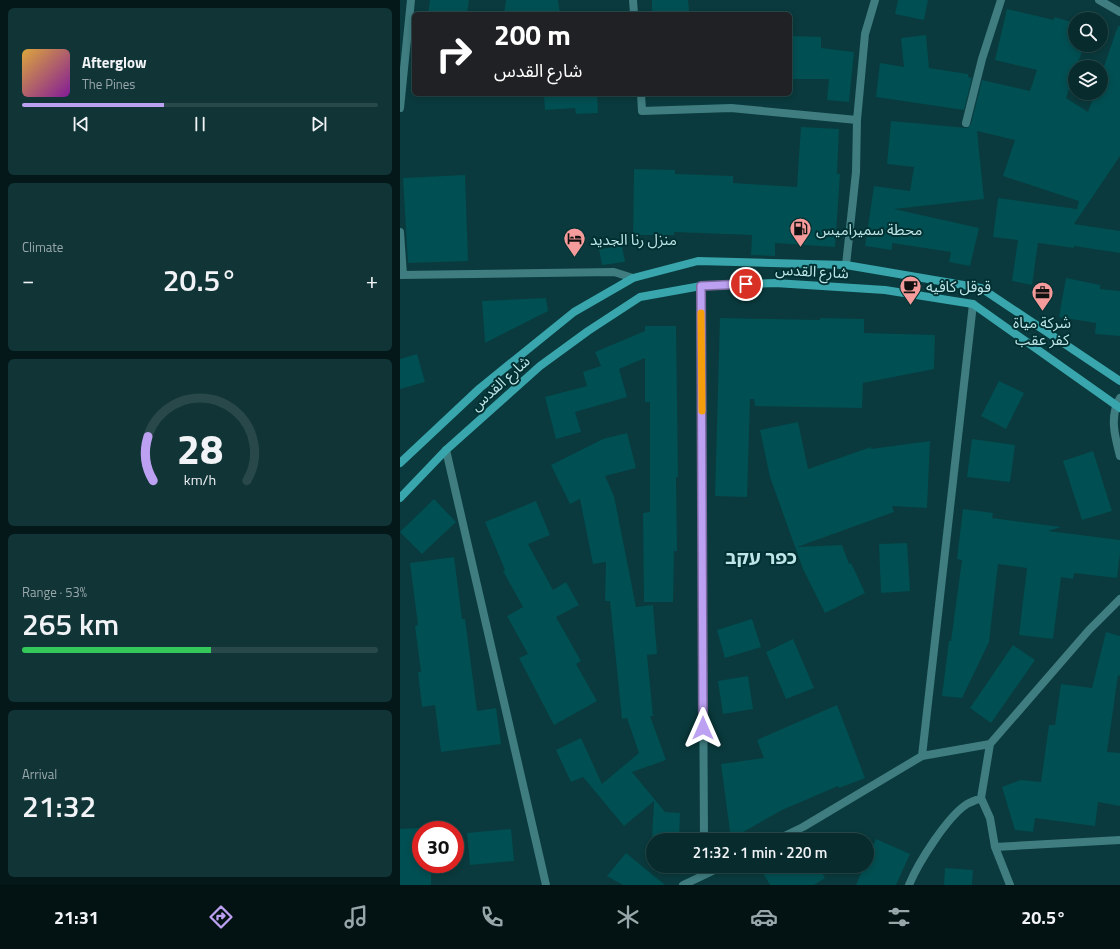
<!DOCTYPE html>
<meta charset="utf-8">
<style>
:root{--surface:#082c2e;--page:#113436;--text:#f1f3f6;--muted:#98a7aa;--line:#29484a;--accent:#bca0f2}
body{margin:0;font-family:"Titillium Web","Noto Sans Arabic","Noto Sans Hebrew",sans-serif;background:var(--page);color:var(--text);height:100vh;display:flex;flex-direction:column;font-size:15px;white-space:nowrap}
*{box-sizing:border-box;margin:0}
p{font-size:13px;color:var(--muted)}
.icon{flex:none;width:22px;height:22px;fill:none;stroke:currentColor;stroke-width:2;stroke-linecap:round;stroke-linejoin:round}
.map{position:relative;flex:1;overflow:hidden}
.panel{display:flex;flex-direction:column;gap:8px;padding:8px;background:#041819;width:400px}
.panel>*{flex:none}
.hud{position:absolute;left:12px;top:12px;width:380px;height:84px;border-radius:6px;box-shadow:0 2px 6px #0003,0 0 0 1px var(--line);background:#202124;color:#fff;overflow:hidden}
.fabs{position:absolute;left:668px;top:12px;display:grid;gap:8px}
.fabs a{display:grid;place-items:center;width:40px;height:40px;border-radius:50%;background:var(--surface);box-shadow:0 2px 6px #0003,0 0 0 1px var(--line);font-size:20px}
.speed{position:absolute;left:12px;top:821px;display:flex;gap:8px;font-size:20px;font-weight:700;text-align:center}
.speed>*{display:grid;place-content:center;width:52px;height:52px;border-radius:50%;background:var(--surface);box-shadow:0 2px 6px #0003,0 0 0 1px var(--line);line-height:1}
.speed .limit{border:6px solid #d22;background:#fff;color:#111}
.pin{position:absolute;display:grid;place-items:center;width:34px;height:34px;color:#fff;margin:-17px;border:2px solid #fff;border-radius:50%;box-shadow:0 1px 4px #0007}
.me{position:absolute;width:44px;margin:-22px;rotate:0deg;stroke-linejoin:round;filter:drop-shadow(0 0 3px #0008)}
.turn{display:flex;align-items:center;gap:14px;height:84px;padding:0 16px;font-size:18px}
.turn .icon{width:52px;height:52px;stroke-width:2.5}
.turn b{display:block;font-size:28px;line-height:34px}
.big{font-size:30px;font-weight:600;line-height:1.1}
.panel .tile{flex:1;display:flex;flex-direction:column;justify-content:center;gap:6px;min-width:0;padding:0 14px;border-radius:6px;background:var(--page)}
.panel .dial{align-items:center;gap:0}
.dial svg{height:104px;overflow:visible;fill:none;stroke:var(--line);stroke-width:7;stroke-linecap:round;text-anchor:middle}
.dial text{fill:var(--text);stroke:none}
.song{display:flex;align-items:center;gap:12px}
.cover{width:48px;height:48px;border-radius:6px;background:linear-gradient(135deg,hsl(40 70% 55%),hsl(290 70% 35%))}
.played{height:4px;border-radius:2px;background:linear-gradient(90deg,var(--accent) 40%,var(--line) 40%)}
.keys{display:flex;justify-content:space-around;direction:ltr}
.heat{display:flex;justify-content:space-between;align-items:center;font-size:22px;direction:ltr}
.charge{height:6px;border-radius:3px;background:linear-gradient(90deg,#34c759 53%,var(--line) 0)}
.trip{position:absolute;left:246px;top:833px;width:228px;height:40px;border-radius:20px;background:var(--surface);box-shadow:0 2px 6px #0003,0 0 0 1px var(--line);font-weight:600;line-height:40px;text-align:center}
.menu{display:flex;height:64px;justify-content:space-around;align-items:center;background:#031212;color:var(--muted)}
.menu .icon{width:28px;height:28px}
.menu .active{color:var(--accent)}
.menu b{font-size:18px;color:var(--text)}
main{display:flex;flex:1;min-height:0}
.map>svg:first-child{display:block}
</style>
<main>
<section class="panel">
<div class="tile">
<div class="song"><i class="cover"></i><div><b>Afterglow</b><p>The Pines</p></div></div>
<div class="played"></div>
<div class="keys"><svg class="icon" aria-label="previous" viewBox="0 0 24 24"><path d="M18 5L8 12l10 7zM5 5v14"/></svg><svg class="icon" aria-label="pause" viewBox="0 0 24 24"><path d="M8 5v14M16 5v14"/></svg><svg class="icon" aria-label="next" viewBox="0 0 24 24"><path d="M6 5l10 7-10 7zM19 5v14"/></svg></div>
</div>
<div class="tile"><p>Climate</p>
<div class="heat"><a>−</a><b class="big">20.5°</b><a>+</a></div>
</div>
<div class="tile dial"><svg viewBox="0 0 100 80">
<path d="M14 69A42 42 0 1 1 86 69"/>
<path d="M14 69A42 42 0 0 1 10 35" stroke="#bca0f2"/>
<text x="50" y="56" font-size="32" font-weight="700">28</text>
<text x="50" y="72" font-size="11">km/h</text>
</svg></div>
<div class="tile"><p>Range · 53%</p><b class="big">265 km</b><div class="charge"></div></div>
<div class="tile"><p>Arrival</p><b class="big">21:32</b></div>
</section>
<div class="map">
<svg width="720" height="885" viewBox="0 0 720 885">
<rect width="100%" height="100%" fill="#0a3a3d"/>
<!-- building -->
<path fill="#004f52" d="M30,0H69L67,14H28Z
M106,0H158L160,14H104Z
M252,0H288L289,11L252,13Z
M498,0H528L524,20L495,14Z
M607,9L654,20V17L675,23V45H684L666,98L688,112L695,93H701V75L718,26H720V156L674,224L720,231V253L674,246V248L638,243L632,285L612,281L618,240L593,237L598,198L677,209L679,201L603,176L615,140L577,131L584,199L494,209L579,228L570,266L549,262L551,252L492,243V250L465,246L474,186L510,191L514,167L487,164L491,121L567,128L571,124L582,80L630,91L637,70L595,60Z
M526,35L529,68L568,74V77L572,78L564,110L476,97L480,63L504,67L501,38Z
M391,36L421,37V48L454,52L449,102L427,100L429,79H390Z
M144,94H197L198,113L176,114L175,108L145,110Z
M401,127L439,129L437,174H440L435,247L375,243V256L351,255L352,235L274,232V235H233L234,169L275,170V174L333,176V183L397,187Z
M65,175L68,261L8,263L3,178Z
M222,246L225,262L202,265L199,249Z
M666,278L700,285V289L720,291V336L695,334L696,323L659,317Z
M146,298L148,311L85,343L82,301Z
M320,318L420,320V318L464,319V333L535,335L534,369L463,383L462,408L355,406L354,399H350L347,497L315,496Z
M245,326H276L278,477H276L277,551H274L273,602H244L243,513L250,512V402H245V358L219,369L227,397L175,412L181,432L156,439L145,397L187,386L183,372L201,366L195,352L245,331Z
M17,354L25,382L0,389V359Z
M599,381L624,393L606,429L581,416Z
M398,422L408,469L471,447V449L530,441L527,508L492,506L494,512L397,547L442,545L449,564L451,563L465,593L425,613L403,569L370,477L360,430Z
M227,433L236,468L205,476L214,496L236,607L253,605L257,654L247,655L253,716H250L266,760L232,772L265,812L280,813L279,840H252L254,801L224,826L183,777L171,782L156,750L181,738L202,784L239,753L227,718L222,719L210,601H205L206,562L193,564L180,499L170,504L151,465L203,439Z
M572,439L615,445L610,482L567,477Z
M693,451L712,511L682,520L663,461Z
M34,499L56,522L22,554L0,532Z
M136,501L150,535L128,544L153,590L166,582L179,605L156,617L181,661L176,664L197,701L154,725L119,658L128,654L107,616L123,607L103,571L105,570L85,522Z
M563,509L593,513L592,518L661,527L648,531L720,540V553L717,578L674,573L673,579L661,577L653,639L619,635L627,568L598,564L589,642L562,698L542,696L549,641H551L562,560L557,559Z
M507,543L510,591L481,593L479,544Z
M54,557L62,619H65L77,711L96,708L101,744L41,752L35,705L22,707L18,672H21L15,626L18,625L10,563Z
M352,619L361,647L325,658L317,630Z
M706,632L720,636V676L718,675L707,752L720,753V806L698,802L695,826L635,818L633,832L615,830L602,787L621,780L641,782L649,725H655L661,684L692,688Z
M393,639L414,688L386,699L366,652Z
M613,645L635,660L591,723L570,708Z
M348,676L353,709L323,714L318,681Z
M437,705L465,778L439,788L438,786L382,810L331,839L321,764L364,758L357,740Z
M21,828V864H31V885H0V829Z
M111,829L114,861L70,865L67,833Z
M476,839L510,854L496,885H456L464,866H467V859Z
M226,853L265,885H223L207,876Z
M369,866H418L425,878L414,885H370L362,871Z
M545,868L573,870L572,885H544Z"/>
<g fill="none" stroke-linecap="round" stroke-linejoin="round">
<!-- street -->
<path stroke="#3f7d80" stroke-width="8" d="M233,0L234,14
M699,0L720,12
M241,94L242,111L331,108L457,120L456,172L446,265
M0,108L11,0
M457,120L465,34L475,0
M566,123L582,59L601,0
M0,232L3,275
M0,275L214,272L233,278
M301,286L304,840
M720,398C709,416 715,437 720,456
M46,450L146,885
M590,744L581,798L590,818L595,847L720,840
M522,756L573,304
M376,840L403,827L522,756L590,744L689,630L720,599
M595,847L610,885
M283,885L323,866
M509,885C518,863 547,817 567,804C571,802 576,800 581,798"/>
<!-- secondary -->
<path stroke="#38a6ac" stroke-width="8" d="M0,463L80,388L174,312L233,278L298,261L446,265L581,288L720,381
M0,498L46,450L140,366L188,331L240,297L301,286L375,283L485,290L573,304L720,408"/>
</g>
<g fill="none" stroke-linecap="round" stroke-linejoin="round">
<defs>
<path id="route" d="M303,728L301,286L346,284"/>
</defs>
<!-- route casing -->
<use href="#route" stroke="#7a689d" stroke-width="10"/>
<!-- route -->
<use href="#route" stroke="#bca0f2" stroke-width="7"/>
<!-- slow -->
<path stroke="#f59e0b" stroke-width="7" d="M301,313L302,411"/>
</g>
<!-- icons -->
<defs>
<symbol id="fuel-pin" viewBox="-11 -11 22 30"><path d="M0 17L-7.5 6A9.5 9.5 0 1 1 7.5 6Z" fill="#f59b9b" stroke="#003032"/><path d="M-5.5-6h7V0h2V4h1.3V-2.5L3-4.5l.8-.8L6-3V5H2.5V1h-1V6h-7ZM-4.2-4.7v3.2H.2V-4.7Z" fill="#111"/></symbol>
<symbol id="hotel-pin" viewBox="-11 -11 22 30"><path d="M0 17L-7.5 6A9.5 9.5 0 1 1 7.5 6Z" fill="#f59b9b" stroke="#003032"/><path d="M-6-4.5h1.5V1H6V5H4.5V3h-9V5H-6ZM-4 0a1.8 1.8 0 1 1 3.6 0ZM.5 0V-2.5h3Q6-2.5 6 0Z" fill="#111"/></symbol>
<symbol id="cafe-pin" viewBox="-11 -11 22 30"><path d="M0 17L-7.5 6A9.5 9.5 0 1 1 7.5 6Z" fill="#f59b9b" stroke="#003032"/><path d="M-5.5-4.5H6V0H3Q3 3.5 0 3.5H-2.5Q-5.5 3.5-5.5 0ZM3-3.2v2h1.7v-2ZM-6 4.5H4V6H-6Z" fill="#111"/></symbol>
<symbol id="office-pin" viewBox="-11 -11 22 30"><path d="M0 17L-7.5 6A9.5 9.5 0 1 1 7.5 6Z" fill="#f59b9b" stroke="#003032"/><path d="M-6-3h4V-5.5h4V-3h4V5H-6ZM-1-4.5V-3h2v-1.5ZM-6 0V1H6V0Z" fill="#111"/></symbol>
</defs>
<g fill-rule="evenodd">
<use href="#fuel-pin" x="388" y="216" width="25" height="34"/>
<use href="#hotel-pin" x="162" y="226" width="25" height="34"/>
<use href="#cafe-pin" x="498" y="274" width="25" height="34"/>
<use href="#office-pin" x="630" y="280" width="25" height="34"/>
</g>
<g text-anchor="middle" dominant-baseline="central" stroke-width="4" stroke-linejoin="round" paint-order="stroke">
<!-- poi labels -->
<g font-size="15" fill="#bde4e6" stroke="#003032" text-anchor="start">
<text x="416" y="229">محطة سميراميس</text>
<text x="190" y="239">منزل رنا الجديد</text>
<text x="526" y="286">قوقل كافيه</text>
<text x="642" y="322" text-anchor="middle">شركة مياة<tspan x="642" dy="17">كفر عقب</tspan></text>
</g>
<!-- street labels -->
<g font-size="15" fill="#bde4e6" stroke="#003032">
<text transform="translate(412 271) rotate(3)">شارع القدس</text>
<text transform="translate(100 383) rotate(-42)">شارع القدس</text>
</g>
<!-- district labels -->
<g font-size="19" font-weight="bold" fill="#bde4e6" stroke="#003032">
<text x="361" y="556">כפר עקב</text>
</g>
</g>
</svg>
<div class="fabs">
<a><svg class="icon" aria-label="search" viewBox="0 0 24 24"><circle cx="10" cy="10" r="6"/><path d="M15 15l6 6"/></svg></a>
<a><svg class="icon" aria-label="layers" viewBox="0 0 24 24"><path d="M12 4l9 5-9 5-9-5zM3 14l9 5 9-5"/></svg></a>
</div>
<div class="speed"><div class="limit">30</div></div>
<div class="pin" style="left:346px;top:284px;background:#d93025"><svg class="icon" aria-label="arrive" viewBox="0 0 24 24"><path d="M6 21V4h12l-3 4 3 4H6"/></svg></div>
<svg class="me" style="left:303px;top:728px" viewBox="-20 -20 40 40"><path d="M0-17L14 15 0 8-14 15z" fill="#bca0f2" stroke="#fff" stroke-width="4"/></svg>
<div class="trip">21:32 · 1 min · 220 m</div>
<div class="hud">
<div class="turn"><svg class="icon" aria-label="right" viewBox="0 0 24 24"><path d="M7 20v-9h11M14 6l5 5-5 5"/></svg><div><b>200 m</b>شارع القدس</div></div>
</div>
</div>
</main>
<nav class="menu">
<b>21:31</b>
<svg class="icon active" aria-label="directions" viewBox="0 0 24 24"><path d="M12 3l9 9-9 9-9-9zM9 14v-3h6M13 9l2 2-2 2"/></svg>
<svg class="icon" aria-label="music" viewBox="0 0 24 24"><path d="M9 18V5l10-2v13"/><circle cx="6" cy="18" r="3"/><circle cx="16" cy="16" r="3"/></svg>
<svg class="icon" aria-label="phone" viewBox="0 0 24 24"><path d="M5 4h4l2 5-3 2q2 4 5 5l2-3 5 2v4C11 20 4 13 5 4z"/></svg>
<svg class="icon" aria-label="climate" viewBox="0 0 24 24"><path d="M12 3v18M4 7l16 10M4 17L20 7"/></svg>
<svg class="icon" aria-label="car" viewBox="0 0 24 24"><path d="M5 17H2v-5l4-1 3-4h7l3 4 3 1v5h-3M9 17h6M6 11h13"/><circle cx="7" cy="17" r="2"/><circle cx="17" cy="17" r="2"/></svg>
<svg class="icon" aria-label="filters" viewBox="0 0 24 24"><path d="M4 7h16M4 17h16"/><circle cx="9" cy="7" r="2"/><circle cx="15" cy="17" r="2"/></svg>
<b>20.5°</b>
</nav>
